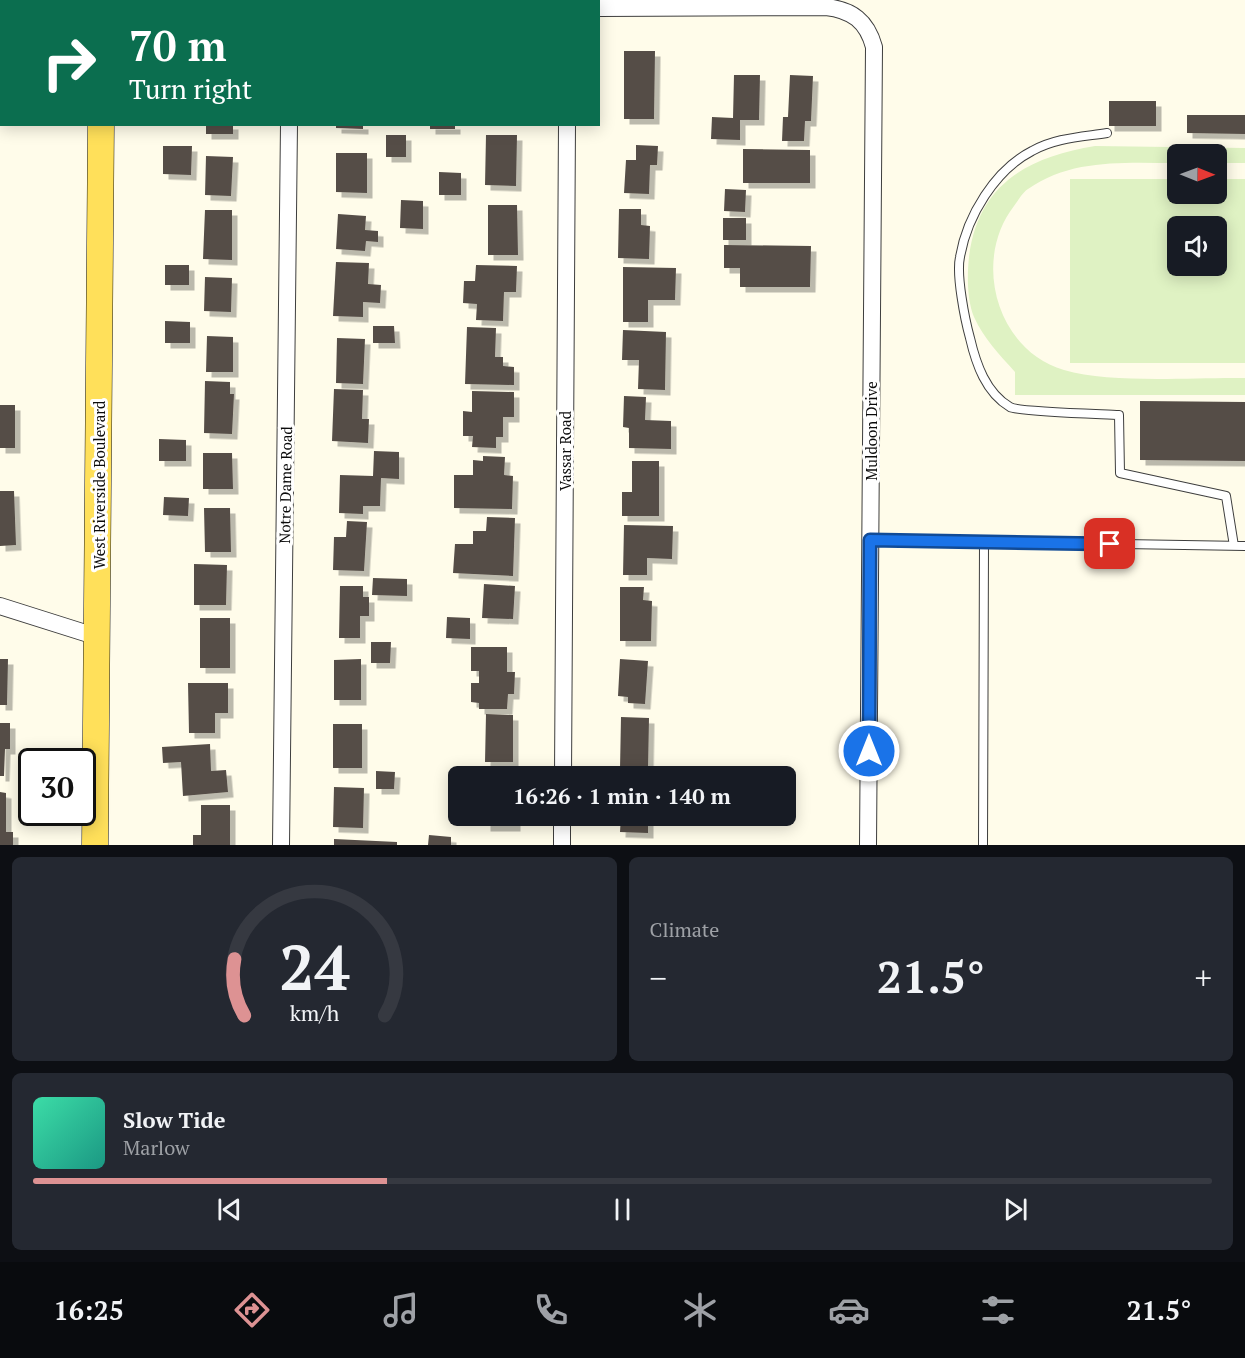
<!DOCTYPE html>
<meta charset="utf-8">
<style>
:root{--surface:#171b24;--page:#242831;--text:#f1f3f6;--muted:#9ea1a6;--line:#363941;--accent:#dd9293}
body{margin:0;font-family:"PT Serif",serif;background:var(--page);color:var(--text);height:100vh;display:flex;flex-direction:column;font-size:22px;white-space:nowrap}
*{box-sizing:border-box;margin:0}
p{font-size:20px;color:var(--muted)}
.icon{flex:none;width:33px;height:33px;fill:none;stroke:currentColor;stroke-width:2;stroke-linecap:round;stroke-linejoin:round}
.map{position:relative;height:845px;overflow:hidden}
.panel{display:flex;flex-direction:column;gap:12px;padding:12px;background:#0d0f14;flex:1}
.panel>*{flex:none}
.banner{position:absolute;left:0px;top:0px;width:600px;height:126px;box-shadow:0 3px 15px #0003;background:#0b6e4f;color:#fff;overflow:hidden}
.needle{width:39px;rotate:91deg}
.controls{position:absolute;left:1167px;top:144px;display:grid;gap:12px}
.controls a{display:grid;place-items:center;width:60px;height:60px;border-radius:9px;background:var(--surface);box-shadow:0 3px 15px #0003;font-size:30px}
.speed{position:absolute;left:18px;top:748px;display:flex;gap:12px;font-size:30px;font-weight:700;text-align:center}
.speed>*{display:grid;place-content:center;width:78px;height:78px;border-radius:50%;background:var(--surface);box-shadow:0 3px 15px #0003;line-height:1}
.speed .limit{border:3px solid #111;border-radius:9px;background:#fff;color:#111}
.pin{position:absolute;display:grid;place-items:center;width:51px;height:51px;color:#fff;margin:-26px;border-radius:12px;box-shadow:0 3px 9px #0006}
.me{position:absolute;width:66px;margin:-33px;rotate:0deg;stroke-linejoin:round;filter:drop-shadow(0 0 4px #0008)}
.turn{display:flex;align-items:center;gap:21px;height:126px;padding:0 30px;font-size:27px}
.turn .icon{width:78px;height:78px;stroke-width:2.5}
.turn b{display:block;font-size:42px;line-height:51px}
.big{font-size:45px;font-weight:800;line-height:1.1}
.panel .tile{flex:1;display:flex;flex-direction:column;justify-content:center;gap:9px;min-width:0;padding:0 21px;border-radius:9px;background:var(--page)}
.panel .dial{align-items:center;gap:0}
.dial svg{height:156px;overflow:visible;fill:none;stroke:var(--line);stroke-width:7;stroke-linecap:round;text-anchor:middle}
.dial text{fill:var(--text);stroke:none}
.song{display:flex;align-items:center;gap:18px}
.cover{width:72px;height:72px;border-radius:9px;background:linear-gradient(135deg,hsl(160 70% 55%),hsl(170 70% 35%))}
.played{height:6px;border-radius:3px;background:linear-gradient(90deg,var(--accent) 30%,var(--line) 30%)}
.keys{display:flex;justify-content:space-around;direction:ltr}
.heat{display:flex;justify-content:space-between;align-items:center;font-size:33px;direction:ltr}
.panel .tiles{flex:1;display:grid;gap:12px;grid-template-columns:1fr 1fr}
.tile:last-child{grid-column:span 2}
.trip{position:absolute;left:448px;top:766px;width:348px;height:60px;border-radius:9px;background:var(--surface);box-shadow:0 3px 15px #0003;font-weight:800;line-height:60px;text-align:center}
.menu{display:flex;height:96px;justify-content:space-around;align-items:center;background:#090b0e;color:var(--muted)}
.menu .icon{width:42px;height:42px}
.menu .current{color:var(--accent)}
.menu b{font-size:27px;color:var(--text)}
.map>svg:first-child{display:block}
</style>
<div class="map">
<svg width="1245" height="845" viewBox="0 0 1245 845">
<defs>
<filter id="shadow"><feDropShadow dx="5.5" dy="5.5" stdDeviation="0" flood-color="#0004"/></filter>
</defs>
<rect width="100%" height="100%" fill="#fffcea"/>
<!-- pitch -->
<path fill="#dff2c3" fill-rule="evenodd" d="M1095,146L1245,148V163H1217L1216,154H1178L1177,163C1126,163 1072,158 1028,189C1022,193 1018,201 1014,206C972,260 996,350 1064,370C1111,384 1194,377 1245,378V395H1015V372C999,354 984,339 974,317C967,300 967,275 969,257C978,184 1028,157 1095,146Z
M1070,179H1177L1178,194H1216L1217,179H1245V363H1070ZM1178,226H1216V266H1178Z"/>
<!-- building -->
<path fill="#554d47" filter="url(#shadow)" d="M624,51H655L654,119H624Z
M734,75H760L759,120H740V140L711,139L712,117L733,118Z
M790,75L813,76L811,121H805L804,141H782L783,117H788Z
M1109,101H1156V126H1109Z
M1187,115H1245V134L1187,133Z
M206,124H233V134H206Z
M336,124H363V129L336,128Z
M430,124H455V129H430Z
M386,135H406V157H386Z
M486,135H517L516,186L485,185Z
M636,145L658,146L657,165H650L649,194L624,193L626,160H636Z
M163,146H192L191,175L163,174Z
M743,149L810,150V183H743Z
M336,153H367V193L336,192Z
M206,156L233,157L231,196L205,195Z
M439,172L461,173V195H439Z
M725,189L746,190L745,212L724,211Z
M401,200L423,201V229L400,228Z
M488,205H517L518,255H488Z
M619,209H641V225L650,226L649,259L618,258Z
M205,210H232V260L203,259Z
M338,214L366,216L365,230L378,231V242L366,241L365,251L336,249Z
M723,218H746V240H723Z
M724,245L811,246L810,287H740V268H724Z
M336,262L369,263L368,284L381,285L380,303L363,302V317L333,316Z
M165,265H189V285H165Z
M476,265L517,266L516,292H504L503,321L476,320L477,304L463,303L464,281H475Z
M623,267L676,268L675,300H648V322H623Z
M205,277L232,278L231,312L204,311Z
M165,321L190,322V343H165Z
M373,326H394L395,343H373Z
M467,327L496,328L495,357H503V366L514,367V385L465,384Z
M623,330L666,332L665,390L638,389L639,360H622Z
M207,336L233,337V372H206Z
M337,338L365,339L363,384L336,383Z
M205,381L230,382V394H234L232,434L204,433Z
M334,389L363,390L362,419H369L368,443L332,441Z
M472,391L514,392V417H503V437H496V448L472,447L473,436H463V411L472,412Z
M624,396L646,397L645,420L671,421V449L629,448V428L623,427Z
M1140,401L1245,402V461L1140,460Z
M0,405H15V448H0Z
M159,439L186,440V461H159Z
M374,451L399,452V479L381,478L380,506H363V514L339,513L340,475L373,476Z
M203,453H232L233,489H203Z
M483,456L505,457L504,475L513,476L512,509L454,508V475H473V460L483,461Z
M632,461H659V516H622V492H632Z
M0,491H14L16,545L0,546Z
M164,497L189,498L188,516L163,515Z
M204,508H230L231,552H205Z
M487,517L515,518L513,576L453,573L455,544H473V531H486Z
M347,521L367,522L364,571L333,570L334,537H346Z
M624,525L673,526L672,559L647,558V575H623Z
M194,564L227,565L226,605H194Z
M373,578L407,579V596L372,595Z
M484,584L515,586L513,619L482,618Z
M340,586H363V597H369V616H360V638H339Z
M620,587H644L643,600L652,601L651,641H620Z
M447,617L470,618V639L446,638Z
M200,618H230V668H200Z
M371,642H391L390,663H371Z
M471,647H507V672H515L514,694H508L507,709H479V703L471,702V683H479V671H471Z
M0,659H8L7,705H0Z
M361,659V700H334V660Z
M620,659L648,661L645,704L628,703V697L618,696Z
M188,683H228V713H215V733H189Z
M486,714L513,715V762H485Z
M621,717L649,718L648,770L620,769Z
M0,723H10V749H5L4,776H0Z
M333,724H362V768H333Z
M210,744L211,771L226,770L228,792L183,796L181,762L163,763L162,747Z
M376,771L395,772L394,789H376Z
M334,787L364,788L363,828L333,827Z
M0,792L6,793V832H13V845H0Z
M201,805H230V845H193V835H201Z
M485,816H515V826H485Z
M621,816H659V820H648V833L620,832Z
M429,835L451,837V845H428Z
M334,839L397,842V845H334Z"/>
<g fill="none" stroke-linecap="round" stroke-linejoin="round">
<defs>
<path id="lane" d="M1107,133C1081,137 1055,138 1032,151C995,170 967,216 960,257C956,275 965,320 970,338C976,364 986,393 1010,407C1018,412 1101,414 1119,415L1120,473L1226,496L1234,546
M870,540L1245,546
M983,845L984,542"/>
<path id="street" d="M496,0L504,2
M295,2V0
M598,8L826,7C852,10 867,21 874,47L868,845
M0,606L98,637
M563,777L567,124
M281,845L289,124
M562,845V816"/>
<path id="primary" d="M102,2V0
M95,845L101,124"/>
</defs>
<!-- lane casing -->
<use href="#lane" stroke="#3e3e3e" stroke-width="10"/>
<!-- street casing -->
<use href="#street" stroke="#3e3e3e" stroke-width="18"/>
<!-- primary casing -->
<use href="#primary" stroke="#1c1c1c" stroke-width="27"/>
<!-- lane -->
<use href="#lane" stroke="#fff" stroke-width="8"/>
<!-- street -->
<use href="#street" stroke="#fff" stroke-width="16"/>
<!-- primary -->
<use href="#primary" stroke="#ffe05a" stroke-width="26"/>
</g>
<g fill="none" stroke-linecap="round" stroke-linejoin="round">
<defs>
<path id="route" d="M869,751L870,540L1110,544"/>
</defs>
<!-- route casing -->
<use href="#route" stroke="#114b97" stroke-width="15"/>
<!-- route -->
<use href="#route" stroke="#1a73e8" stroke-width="10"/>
</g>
<g text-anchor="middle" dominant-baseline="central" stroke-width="6" stroke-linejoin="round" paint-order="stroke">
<!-- street labels -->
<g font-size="15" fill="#0b0b0b" stroke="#fff">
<text transform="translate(871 431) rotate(-90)">Muldoon Drive</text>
<text transform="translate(565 451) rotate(-90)">Vassar Road</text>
<text transform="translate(99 485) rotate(-90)">West Riverside Boulevard</text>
<text transform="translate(285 485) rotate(-89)">Notre Dame Road</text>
</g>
</g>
</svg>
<div class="controls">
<a><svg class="needle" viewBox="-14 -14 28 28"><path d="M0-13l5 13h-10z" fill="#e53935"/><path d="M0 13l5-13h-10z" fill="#9ea1a6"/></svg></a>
<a><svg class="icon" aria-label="sound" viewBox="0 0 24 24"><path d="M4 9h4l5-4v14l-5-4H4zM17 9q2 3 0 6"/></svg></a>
</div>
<div class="speed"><div class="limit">30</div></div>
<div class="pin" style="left:1110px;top:544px;background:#d93025"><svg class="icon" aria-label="arrive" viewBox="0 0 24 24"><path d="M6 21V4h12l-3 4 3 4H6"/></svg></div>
<svg class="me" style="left:869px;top:751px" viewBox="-20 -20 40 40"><circle r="17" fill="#1a73e8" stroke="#fff" stroke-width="3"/><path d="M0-11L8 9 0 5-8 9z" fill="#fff"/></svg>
<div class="trip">16:26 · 1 min · 140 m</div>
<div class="banner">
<div class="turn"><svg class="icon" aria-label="right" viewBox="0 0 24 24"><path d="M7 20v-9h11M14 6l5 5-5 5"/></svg><div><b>70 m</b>Turn right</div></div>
</div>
</div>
<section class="panel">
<div class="tiles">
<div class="tile dial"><svg viewBox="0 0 100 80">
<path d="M14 69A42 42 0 1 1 86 69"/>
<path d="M14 69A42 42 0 0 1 9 40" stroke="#dd9293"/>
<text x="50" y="56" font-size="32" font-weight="700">24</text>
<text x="50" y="72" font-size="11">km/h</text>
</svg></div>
<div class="tile"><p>Climate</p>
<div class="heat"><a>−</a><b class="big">21.5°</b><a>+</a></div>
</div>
<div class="tile">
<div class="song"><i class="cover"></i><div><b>Slow Tide</b><p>Marlow</p></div></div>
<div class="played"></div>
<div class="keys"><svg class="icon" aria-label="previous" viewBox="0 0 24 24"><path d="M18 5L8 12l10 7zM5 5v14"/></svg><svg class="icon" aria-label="pause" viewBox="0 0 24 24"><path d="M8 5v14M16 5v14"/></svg><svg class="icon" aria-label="next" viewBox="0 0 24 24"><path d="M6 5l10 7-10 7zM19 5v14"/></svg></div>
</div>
</div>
</section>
<nav class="menu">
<b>16:25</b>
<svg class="icon current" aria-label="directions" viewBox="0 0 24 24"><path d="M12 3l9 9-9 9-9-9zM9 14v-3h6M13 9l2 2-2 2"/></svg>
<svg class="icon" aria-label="music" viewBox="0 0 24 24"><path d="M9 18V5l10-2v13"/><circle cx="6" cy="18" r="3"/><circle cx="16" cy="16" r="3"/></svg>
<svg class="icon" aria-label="phone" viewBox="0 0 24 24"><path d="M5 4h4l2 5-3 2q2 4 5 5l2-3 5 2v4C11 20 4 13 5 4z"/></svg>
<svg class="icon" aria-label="climate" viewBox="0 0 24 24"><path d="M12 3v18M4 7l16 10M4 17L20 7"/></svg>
<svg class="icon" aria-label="car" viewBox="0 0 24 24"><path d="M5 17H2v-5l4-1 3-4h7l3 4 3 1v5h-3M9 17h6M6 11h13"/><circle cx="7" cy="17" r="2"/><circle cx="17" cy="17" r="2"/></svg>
<svg class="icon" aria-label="filters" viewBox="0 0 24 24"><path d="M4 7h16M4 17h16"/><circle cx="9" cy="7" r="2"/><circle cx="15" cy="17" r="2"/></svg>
<b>21.5°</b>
</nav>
